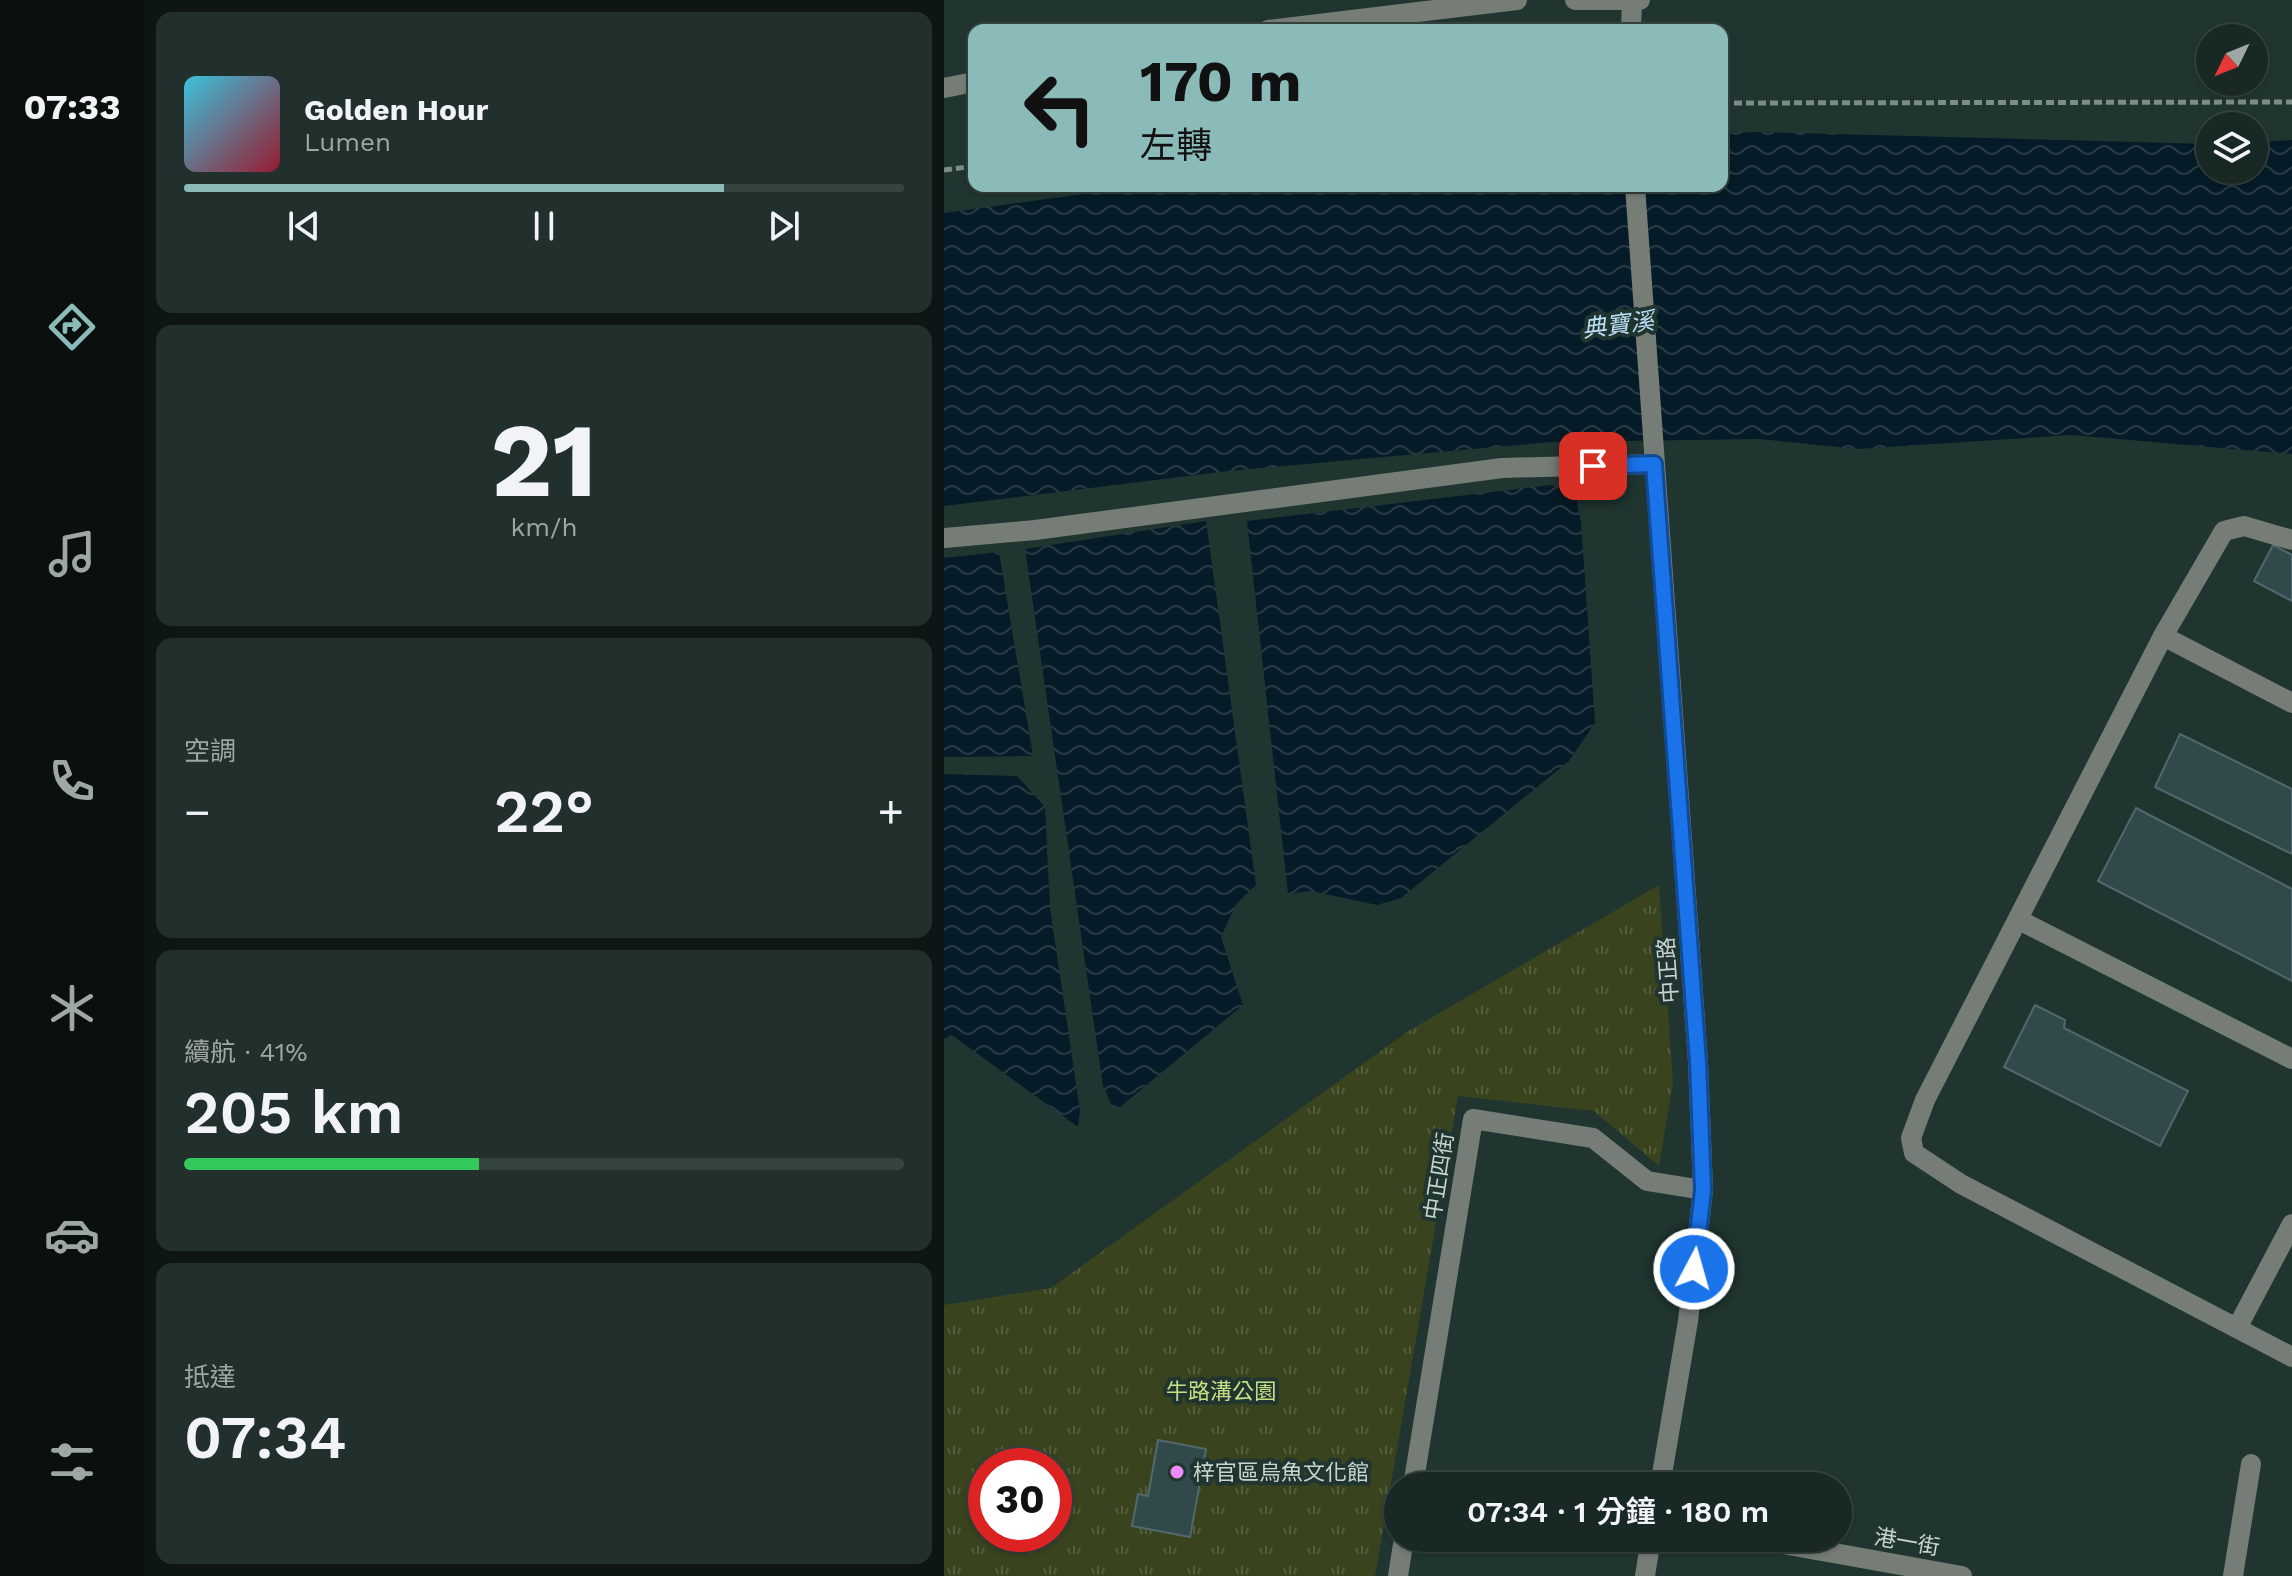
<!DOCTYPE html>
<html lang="zh-TW">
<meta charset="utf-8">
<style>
:root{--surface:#182824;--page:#21302c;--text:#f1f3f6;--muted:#9fa6a6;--line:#364441;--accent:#8bbbb9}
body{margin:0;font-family:"Work Sans","Noto Sans TC",sans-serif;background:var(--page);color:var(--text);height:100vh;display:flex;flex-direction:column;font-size:30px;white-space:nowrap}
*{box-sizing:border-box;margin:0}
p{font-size:26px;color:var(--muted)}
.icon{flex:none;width:44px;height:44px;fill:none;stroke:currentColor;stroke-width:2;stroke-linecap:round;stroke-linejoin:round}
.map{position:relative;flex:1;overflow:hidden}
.details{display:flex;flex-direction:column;gap:12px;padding:12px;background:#0d1614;width:800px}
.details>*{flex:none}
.hud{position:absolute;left:24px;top:24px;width:760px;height:168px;border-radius:16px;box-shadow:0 2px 6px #0004,0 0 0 2px var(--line);background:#8bbbb9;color:#111;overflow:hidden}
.needle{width:52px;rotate:227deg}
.controls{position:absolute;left:1252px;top:24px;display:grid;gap:16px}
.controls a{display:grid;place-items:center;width:72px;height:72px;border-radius:50%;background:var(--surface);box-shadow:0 2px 6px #0004,0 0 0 2px var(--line);font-size:40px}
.speed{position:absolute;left:24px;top:1448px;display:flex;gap:16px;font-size:40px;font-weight:700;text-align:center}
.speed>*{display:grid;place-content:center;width:104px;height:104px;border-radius:50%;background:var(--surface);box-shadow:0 2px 6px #0004,0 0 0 2px var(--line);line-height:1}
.speed .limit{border:12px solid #d22;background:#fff;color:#111}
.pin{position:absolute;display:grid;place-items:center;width:68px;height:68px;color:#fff;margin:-34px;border-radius:16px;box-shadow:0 4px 12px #0006}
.me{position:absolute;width:88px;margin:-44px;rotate:6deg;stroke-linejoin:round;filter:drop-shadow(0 0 6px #0008)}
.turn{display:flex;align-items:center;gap:28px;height:168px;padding:0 40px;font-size:36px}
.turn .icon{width:104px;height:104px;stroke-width:2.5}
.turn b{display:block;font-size:56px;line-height:68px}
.big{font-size:60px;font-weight:600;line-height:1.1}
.details .card{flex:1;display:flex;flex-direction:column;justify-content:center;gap:12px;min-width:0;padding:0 28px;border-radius:16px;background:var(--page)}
.details .dial{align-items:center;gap:0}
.dial b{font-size:104px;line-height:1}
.song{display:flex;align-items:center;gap:24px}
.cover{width:96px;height:96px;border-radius:12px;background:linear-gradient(135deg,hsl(190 70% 55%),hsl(350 70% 35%))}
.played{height:8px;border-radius:4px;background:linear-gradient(90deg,var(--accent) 75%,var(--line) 75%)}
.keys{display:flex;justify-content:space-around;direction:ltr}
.heat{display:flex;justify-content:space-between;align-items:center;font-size:44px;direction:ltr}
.charge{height:12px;border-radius:6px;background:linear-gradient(90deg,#34c759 41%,var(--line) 0)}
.trip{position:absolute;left:440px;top:1472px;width:468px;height:80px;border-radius:40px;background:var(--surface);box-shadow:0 2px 6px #0004,0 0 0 2px var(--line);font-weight:600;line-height:80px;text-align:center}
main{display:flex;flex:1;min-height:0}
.tab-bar{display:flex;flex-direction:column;width:144px;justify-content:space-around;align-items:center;background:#0a100e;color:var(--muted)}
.tab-bar .icon{width:56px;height:56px}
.tab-bar .selected{color:var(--accent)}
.tab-bar b{font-size:36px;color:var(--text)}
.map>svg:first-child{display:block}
</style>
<main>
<nav class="tab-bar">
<b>07:33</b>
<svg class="icon selected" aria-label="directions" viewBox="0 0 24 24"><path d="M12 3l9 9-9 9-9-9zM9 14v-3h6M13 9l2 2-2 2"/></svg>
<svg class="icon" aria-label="music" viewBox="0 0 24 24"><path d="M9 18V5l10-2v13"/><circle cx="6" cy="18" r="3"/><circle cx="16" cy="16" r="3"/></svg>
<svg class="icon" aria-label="phone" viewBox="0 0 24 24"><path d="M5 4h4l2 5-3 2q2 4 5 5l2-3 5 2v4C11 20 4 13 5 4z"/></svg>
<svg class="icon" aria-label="climate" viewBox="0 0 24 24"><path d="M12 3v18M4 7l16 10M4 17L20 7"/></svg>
<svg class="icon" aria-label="car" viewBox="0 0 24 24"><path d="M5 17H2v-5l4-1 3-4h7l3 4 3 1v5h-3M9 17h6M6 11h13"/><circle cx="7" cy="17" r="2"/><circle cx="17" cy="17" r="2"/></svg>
<svg class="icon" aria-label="filters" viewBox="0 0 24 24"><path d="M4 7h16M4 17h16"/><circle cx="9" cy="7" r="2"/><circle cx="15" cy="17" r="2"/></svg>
</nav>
<section class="details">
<div class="card">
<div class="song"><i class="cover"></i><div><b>Golden Hour</b><p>Lumen</p></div></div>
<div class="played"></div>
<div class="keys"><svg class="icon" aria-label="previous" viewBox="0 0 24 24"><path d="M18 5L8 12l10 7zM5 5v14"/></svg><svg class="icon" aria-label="pause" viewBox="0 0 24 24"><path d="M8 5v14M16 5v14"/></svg><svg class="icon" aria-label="next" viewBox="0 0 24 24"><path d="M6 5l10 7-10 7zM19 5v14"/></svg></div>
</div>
<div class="card dial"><b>21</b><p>km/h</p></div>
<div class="card"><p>空調</p>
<div class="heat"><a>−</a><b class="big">22°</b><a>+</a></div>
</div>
<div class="card"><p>續航 · 41%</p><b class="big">205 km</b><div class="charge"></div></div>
<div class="card"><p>抵達</p><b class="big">07:34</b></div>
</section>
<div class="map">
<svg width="1348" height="1576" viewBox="0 0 1348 1576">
<defs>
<pattern id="park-tufts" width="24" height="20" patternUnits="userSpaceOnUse" patternTransform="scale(2)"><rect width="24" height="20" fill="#39431e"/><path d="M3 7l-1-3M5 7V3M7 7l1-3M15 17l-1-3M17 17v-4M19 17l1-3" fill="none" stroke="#545d3e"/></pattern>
<pattern id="water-waves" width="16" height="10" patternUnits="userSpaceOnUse" patternTransform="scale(2)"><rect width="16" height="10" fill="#051b27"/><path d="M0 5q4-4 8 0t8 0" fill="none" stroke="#283b45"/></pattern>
</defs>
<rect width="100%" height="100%" fill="#203530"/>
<!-- park -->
<path fill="url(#park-tufts)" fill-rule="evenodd" d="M715,885L729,1083L715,1166L650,1111L514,1096L431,1576H0V1305L107,1288L463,1032ZM42,1466H110V1534H42Z"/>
<!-- water -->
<path fill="url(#water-waves)" d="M818,132L1266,144V170H1310V142L1348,140V454L1128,435L914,449L815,439L607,442L284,471L0,506V213L198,186H778V133Z
M607,485L631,492L637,522L651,723L625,761L457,898L433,905L367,891L344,894L303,521Z
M262,521L312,885L292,904L277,937L299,1005L176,1107L168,1106L159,1086L81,549Z
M55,552L89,756L0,757V558Z
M0,774L73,776L101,807L106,908L136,1111L134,1127L8,1035L0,1039Z"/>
<!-- building -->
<path fill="#32494c" stroke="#51686c" stroke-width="2" d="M1329,545L1348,555V601L1310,581Z
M1236,734L1348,789V854L1211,787Z
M1192,808L1348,889V981L1154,881Z
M1091,1005L1121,1020L1120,1028L1244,1091L1216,1146L1060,1067Z
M214,1440L262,1449L246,1537L188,1526L194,1494L204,1496Z"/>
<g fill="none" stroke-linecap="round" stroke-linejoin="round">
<!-- path -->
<path stroke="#7c8c88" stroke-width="5" stroke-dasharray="8 4" stroke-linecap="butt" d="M778,103L1348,102
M0,170L30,166"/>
<!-- minor -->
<path stroke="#767d77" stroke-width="20" d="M631,0H696
M324,30L573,0
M687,30L688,1
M0,88L30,82
M691,186L754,1062L759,1190L744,1321L716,1486
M0,538L91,530L558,468L710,464
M1348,540L1300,526L1280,531L1219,636L981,1100L967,1138L970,1153L1017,1184L1348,1357
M1219,636L1348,703
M1075,920L1348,1059
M1293,1328L1348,1224
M469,1486L529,1119L649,1138L703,1181L759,1190
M806,1538L1018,1576
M454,1576L460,1538
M701,1576L707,1538
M1289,1576L1307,1464"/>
</g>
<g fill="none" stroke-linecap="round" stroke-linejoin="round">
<defs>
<path id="route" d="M649,466L710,464L754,1062L759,1190L750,1269"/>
</defs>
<!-- route casing -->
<use href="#route" stroke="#114b97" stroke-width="20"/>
<!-- route -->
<use href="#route" stroke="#1a73e8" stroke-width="14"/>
</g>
<!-- markers -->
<circle fill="#ec8cfb" stroke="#203530" stroke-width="3" cx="233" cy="1472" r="8"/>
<g text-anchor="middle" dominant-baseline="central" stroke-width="8" stroke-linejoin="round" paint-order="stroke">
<!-- street labels -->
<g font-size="22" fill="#c8d5d1" stroke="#203530">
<text transform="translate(724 970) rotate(-94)">中正路</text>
<text transform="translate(495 1176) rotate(-81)">中正四街</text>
<text transform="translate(963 1542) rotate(10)">港一街</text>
</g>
<!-- park labels -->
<g font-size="22" fill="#c6df83" stroke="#203530">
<text x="277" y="1391">牛路溝公園</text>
</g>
<!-- poi labels -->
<g font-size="22" fill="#c8d5d1" stroke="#203530" text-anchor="start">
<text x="249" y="1472">梓官區烏魚文化館</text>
</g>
<!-- water labels -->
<g font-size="24" font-style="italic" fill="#bbdef4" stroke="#203530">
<text transform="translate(674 325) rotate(-7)">典寶溪</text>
</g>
</g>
</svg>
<div class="controls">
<a><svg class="needle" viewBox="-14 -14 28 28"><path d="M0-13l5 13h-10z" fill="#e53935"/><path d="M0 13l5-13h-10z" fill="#9fa6a6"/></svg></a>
<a><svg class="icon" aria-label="layers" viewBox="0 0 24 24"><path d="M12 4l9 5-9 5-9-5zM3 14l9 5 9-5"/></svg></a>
</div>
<div class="speed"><div class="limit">30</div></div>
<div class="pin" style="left:649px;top:466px;background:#d93025"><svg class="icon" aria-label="arrive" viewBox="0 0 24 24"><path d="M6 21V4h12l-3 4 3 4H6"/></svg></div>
<svg class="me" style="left:750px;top:1269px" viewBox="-20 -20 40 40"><circle r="17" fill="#1a73e8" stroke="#fff" stroke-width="3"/><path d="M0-11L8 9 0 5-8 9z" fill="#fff"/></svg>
<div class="trip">07:34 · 1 分鐘 · 180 m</div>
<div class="hud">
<div class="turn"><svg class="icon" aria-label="left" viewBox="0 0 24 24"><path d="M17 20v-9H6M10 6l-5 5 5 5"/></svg><div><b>170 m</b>左轉</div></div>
</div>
</div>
</main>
